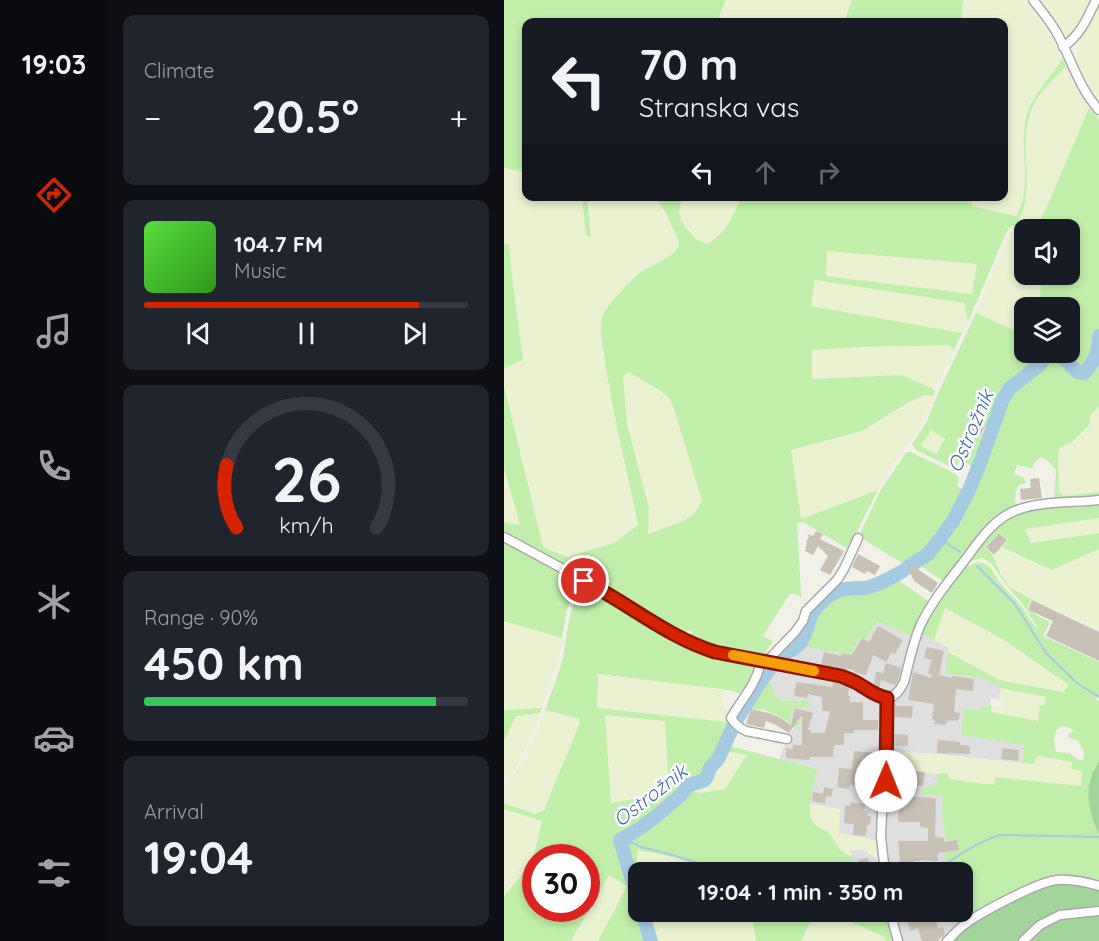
<!DOCTYPE html>
<meta charset="utf-8">
<style>
:root{--surface:#171b24;--page:#20242c;--text:#f1f3f6;--muted:#9ea1a6;--line:#363941;--accent:#d32300}
body{margin:0;font-family:Quicksand,sans-serif;background:var(--page);color:var(--text);height:100vh;display:flex;flex-direction:column;font-size:22px;white-space:nowrap}
*{box-sizing:border-box;margin:0}
p{font-size:20px;color:var(--muted)}
.icon{flex:none;width:33px;height:33px;fill:none;stroke:currentColor;stroke-width:2;stroke-linecap:round;stroke-linejoin:round}
.map{position:relative;flex:1;overflow:hidden}
.drawer{display:flex;flex-direction:column;gap:15px;padding:15px;background:#0d0f14;width:396px}
.drawer>*{flex:none}
.banner{position:absolute;left:18px;top:18px;width:486px;height:183px;border-radius:12px;box-shadow:0 3px 9px #0003;background:#171b24;color:var(--text);overflow:hidden}
.buttons{position:absolute;left:510px;top:219px;display:grid;gap:12px}
.buttons a{display:grid;place-items:center;width:66px;height:66px;border-radius:12px;background:var(--surface);box-shadow:0 3px 9px #0003;font-size:30px}
.speed{position:absolute;left:18px;top:844px;display:flex;gap:12px;font-size:30px;font-weight:700;text-align:center}
.speed>*{display:grid;place-content:center;width:78px;height:78px;border-radius:50%;background:var(--surface);box-shadow:0 3px 9px #0003;line-height:1}
.speed .limit{border:9px solid #d22;background:#fff;color:#111}
.pin{position:absolute;display:grid;place-items:center;width:51px;height:51px;color:#fff;margin:-26px;border:3px solid #fff;border-radius:50%;box-shadow:0 2px 6px #0007}
.me{position:absolute;width:66px;margin:-33px;rotate:1deg;stroke-linejoin:round;filter:drop-shadow(0 0 4px #0008)}
.turn{display:flex;align-items:center;gap:21px;height:126px;padding:0 18px;font-size:27px}
.turn .icon{width:78px;height:78px;stroke-width:2.5}
.turn b{display:block;font-size:42px;line-height:51px}
.lanes{display:flex;align-items:center;height:57px;padding:0 18px;background:#0003;justify-content:center;gap:30px;direction:ltr}
.lanes .off{opacity:.35}
.big{font-size:45px;font-weight:700;line-height:1.1}
.drawer .widget{flex:1;display:flex;flex-direction:column;justify-content:center;gap:9px;min-width:0;padding:0 21px;border-radius:12px;background:var(--page)}
.drawer .dial{align-items:center;gap:0}
.dial svg{height:156px;overflow:visible;fill:none;stroke:var(--line);stroke-width:7;stroke-linecap:round;text-anchor:middle}
.dial text{fill:var(--text);stroke:none}
.song{display:flex;align-items:center;gap:18px}
.cover{width:72px;height:72px;border-radius:9px;background:linear-gradient(135deg,hsl(110 70% 55%),hsl(110 70% 35%))}
.played{height:6px;border-radius:3px;background:linear-gradient(90deg,var(--accent) 85%,var(--line) 85%)}
.keys{display:flex;justify-content:space-around;direction:ltr}
.heat{display:flex;justify-content:space-between;align-items:center;font-size:33px;direction:ltr}
.charge{height:9px;border-radius:4px;background:linear-gradient(90deg,#34c759 90%,var(--line) 0)}
.trip{position:absolute;left:124px;top:862px;width:345px;height:60px;border-radius:12px;background:var(--surface);box-shadow:0 3px 9px #0003;font-weight:700;line-height:60px;text-align:center}
main{display:flex;flex:1;min-height:0}
.menu{display:flex;flex-direction:column;width:108px;justify-content:space-around;align-items:center;background:#090b0e;color:var(--muted)}
.menu .icon{width:42px;height:42px}
.menu .current{color:var(--accent)}
.menu b{font-size:27px;color:var(--text)}
.map>svg:first-child{display:block}
</style>
<main>
<nav class="menu">
<b>19:03</b>
<svg class="icon current" aria-label="directions" viewBox="0 0 24 24"><path d="M12 3l9 9-9 9-9-9zM9 14v-3h6M13 9l2 2-2 2"/></svg>
<svg class="icon" aria-label="music" viewBox="0 0 24 24"><path d="M9 18V5l10-2v13"/><circle cx="6" cy="18" r="3"/><circle cx="16" cy="16" r="3"/></svg>
<svg class="icon" aria-label="phone" viewBox="0 0 24 24"><path d="M5 4h4l2 5-3 2q2 4 5 5l2-3 5 2v4C11 20 4 13 5 4z"/></svg>
<svg class="icon" aria-label="climate" viewBox="0 0 24 24"><path d="M12 3v18M4 7l16 10M4 17L20 7"/></svg>
<svg class="icon" aria-label="car" viewBox="0 0 24 24"><path d="M5 17H2v-5l4-1 3-4h7l3 4 3 1v5h-3M9 17h6M6 11h13"/><circle cx="7" cy="17" r="2"/><circle cx="17" cy="17" r="2"/></svg>
<svg class="icon" aria-label="filters" viewBox="0 0 24 24"><path d="M4 7h16M4 17h16"/><circle cx="9" cy="7" r="2"/><circle cx="15" cy="17" r="2"/></svg>
</nav>
<section class="drawer">
<div class="widget"><p>Climate</p>
<div class="heat"><a>−</a><b class="big">20.5°</b><a>+</a></div>
</div>
<div class="widget">
<div class="song"><i class="cover"></i><div><b>104.7 FM</b><p>Music</p></div></div>
<div class="played"></div>
<div class="keys"><svg class="icon" aria-label="previous" viewBox="0 0 24 24"><path d="M18 5L8 12l10 7zM5 5v14"/></svg><svg class="icon" aria-label="pause" viewBox="0 0 24 24"><path d="M8 5v14M16 5v14"/></svg><svg class="icon" aria-label="next" viewBox="0 0 24 24"><path d="M6 5l10 7-10 7zM19 5v14"/></svg></div>
</div>
<div class="widget dial"><svg viewBox="0 0 100 80">
<path d="M14 69A42 42 0 1 1 86 69"/>
<path d="M14 69A42 42 0 0 1 9 37" stroke="#d32300"/>
<text x="50" y="56" font-size="32" font-weight="700">26</text>
<text x="50" y="72" font-size="11">km/h</text>
</svg></div>
<div class="widget"><p>Range · 90%</p><b class="big">450 km</b><div class="charge"></div></div>
<div class="widget"><p>Arrival</p><b class="big">19:04</b></div>
</section>
<div class="map">
<svg width="595" height="941" viewBox="0 0 595 941">
<rect width="100%" height="100%" fill="#f2f1e8"/>
<!-- residential -->
<path fill="#e0dfdf" d="M373,621L407,636L411,629L430,640L446,648L441,673L481,679L493,685L497,688L495,699L487,698L486,706L480,705L521,746L518,763L423,753L391,768L434,774V783L439,796L438,817L442,840H454L455,850L442,863L429,873H347V850H361L373,860L375,864L374,841L335,833V809L305,804L314,769L275,759L285,735L291,726L306,729L305,725L286,719L290,707L305,706V701L274,700L263,678L269,666L282,656L302,646L320,651L348,654L349,650L356,638L363,639Z
M459,896L469,916L441,941H392L383,912H459Z"/>
<!-- farmland -->
<path fill="#eaf2d2" d="M222,0H348L340,22H213Z
M459,0H521L549,39L558,58L529,100L520,126V194L518,204L512,216L468,206L467,202L451,197L500,196V22H458Z
M537,0H588L570,34L567,36H563Z
M595,1V100L580,77L573,59L574,45Z
M560,68L563,69L569,83L585,108L544,204L536,220L543,222L542,229L520,230V274L538,275L535,307L520,308V335L472,313L503,238L515,222L522,199L523,187L522,135L526,114L536,94Z
M0,168L22,173V196L78,197L82,236L86,237L83,197L150,199L155,203L163,215L174,238L175,246L172,252L141,269L127,280L114,294L98,318V337L103,370L134,525L110,543L63,557L39,547L37,539L0,386V368L19,360L8,277L5,245L0,244Z
M178,197H238L224,226L215,237L203,244L193,240L183,229L177,220L175,212Z
M323,250L473,264L468,294L322,276Z
M311,280L460,303L464,322L458,333L307,306Z
M445,345L450,350L431,390L398,375L308,379V350L359,347Z
M125,372L157,391L166,399L170,409L198,501L190,514L179,521L143,534L145,508L123,424L119,376Z
M421,395L429,396L422,415L415,429L389,465L374,490L300,518L297,517L287,450L358,431L405,402Z
M595,406V492L560,496L555,491L554,452L556,448L568,442L586,416Z
M427,430L441,439L432,455L417,446Z
M0,468L16,525L0,522Z
M595,518V533L527,543L520,529Z
M498,547L548,570L595,549V630L527,599L505,587L497,575L489,556Z
M441,608L500,640L566,685L560,692L495,680L444,652L446,647L430,640Z
M0,621L58,638L54,660L38,708L0,710Z
M93,674L225,690L219,696L220,707L226,714L224,715L223,722L93,708Z
M497,688L543,696L540,706H536L535,721L486,712L488,706L499,707L500,700L495,699Z
M41,710L77,720L60,763L40,810L31,814L0,803V792L29,743Z
M36,713L27,736L10,770L5,777L0,774V741L12,715Z
M100,714L161,721L165,789L164,793L107,803Z
M222,750L243,755L221,789L196,793L190,791L189,786L198,784L207,777Z
M392,751L530,764L532,756L568,762L578,771L577,786L491,778L490,785L444,779V773L434,774L391,768Z
M305,804L336,809L335,833L374,841L377,865H375L373,860L361,850H347V856L339,853L325,833L320,828L311,825L308,821Z
M0,809L38,820L28,863L0,896Z
M134,850L173,858L210,873H135V892L132,884L131,864Z
M104,875L123,885L94,941H67Z
M141,912H247L252,941H150Z
M310,915L337,917L380,937L382,941H297Z"/>
<!-- grass -->
<path fill="#c1efab" fill-rule="evenodd" d="M0,0H222L213,22H22V173L0,168Z
M348,0H459L458,22H340Z
M558,58L563,69L560,68C547,82 533,94 526,113C514,149 534,194 511,227L507,226L503,231L464,322L460,303L311,280L307,306L458,333L450,350L445,345L359,347L308,350V379L398,375L431,390L429,396L421,395L405,402L358,431L287,450L297,517L300,518L374,490L344,549L299,522L293,523L297,592L298,597L289,593L285,595L259,636L269,641L258,657L201,645L185,638L188,632L184,630L180,635L0,534V522L16,525L0,468V386L39,547L63,557L110,543L134,525C123,469 108,411 100,354C99,344 95,327 98,317C102,306 127,279 137,272C145,267 172,255 174,247C176,240 171,232 168,226C163,216 159,205 150,199L83,197L87,237L82,236L78,197H178L175,212L177,220L183,229L193,240L203,244C223,234 228,216 238,197H451L467,202L468,206L512,216C529,191 515,148 522,118C527,95 547,79 558,58ZM323,251L473,264L468,294L322,276ZM124,372L157,391L166,399L170,409L198,501L190,514L179,521L144,534L145,508L123,424L119,376Z
M585,108L595,119V406L586,416L585,425L568,442L556,448L554,452L555,492L560,496L595,492V496L550,499L552,470L545,462L537,457L532,461L528,468L513,465L510,474L520,478L523,483L515,485C511,491 510,499 512,506C479,519 460,554 440,582L405,558L401,565L359,539L356,535L357,532L376,491L402,453L406,452L411,454C418,458 450,471 454,477C455,480 454,483 453,486L460,490L467,466L457,459L451,469L414,451L408,445L423,421L435,391L472,313L520,335V352H566V308L535,307L538,275L566,274V230L542,229L543,222L536,221L544,204ZM481,404L484,406L475,424L481,428L476,437L463,430L468,421L471,422ZM427,430L441,439L432,454L417,446Z
M0,244H5L8,277L19,360L0,368Z
M595,504V518L521,529L527,543L595,533V549L548,570L498,547L504,540L495,532L481,547L489,556L497,575L505,587L527,599L523,610L546,622L539,636L595,662V694L594,695L592,700L595,701V761L589,770L595,834V881L576,876L493,903L469,916L459,896V873H429L442,863V852L455,850L454,840H442L438,817L439,796L419,795L420,787L429,786V783H433L434,774L444,773L445,779L490,785L491,777L577,786L578,771L568,769V762L533,756L530,764L518,763L520,745L457,735L460,709L475,710L480,705L488,706L487,712L534,721L536,705L540,706L542,697L497,688C482,676 459,676 441,673L444,652L495,680L559,692L565,685L500,640L441,608L430,640L417,633C425,617 458,555 479,563C488,566 492,577 497,584C502,590 508,595 513,601C520,609 525,619 532,628H534L517,602L502,585L487,563L478,558L463,562C472,551 481,536 492,526C520,502 561,508 595,504ZM557,726L567,728L569,731L564,735L565,738L574,740C576,747 583,753 579,760H575L565,753L552,752C550,742 548,733 557,726Z
M0,542L71,581L73,585L63,609L58,638L0,621Z
M394,572L397,573L393,579L425,602L407,636L373,621L363,639L356,638L349,650V654L320,651L302,646L282,656L276,660L270,659L303,613L329,588L338,584L375,582L389,573Z
M83,587L96,594L181,645L211,656L247,663L252,665L253,669L239,695L225,690L94,674L93,708L223,722L234,731L225,746L314,769C311,782 300,811 310,823C313,828 320,828 325,833C333,843 334,852 347,856V873H210L173,858L134,850C130,872 135,891 135,912H141L150,941H94L123,886L105,875L67,941H0V896L28,863L38,821L0,809V803L31,814L40,810L75,725L76,719L41,710C47,693 54,677 58,661C63,642 64,595 83,587ZM101,715L161,721L165,789L164,793L107,803ZM222,751L243,755L221,789L196,793L190,791L189,786L202,782ZM32,858H82V909H32Z
M263,665L269,666L264,678L274,700L305,701V707H290L286,719L305,725L307,729L291,726L275,716L260,710L246,709L236,724L232,718L260,668Z
M38,708L36,713L12,716L0,741V710Z
M247,912H383L392,941H382L380,937L337,917L310,915L297,941H252Z"/>
<!-- forest -->
<path fill="#a1d59a" d="M595,761V834C583,809 579,786 595,761Z
M576,876L595,881V941H441L493,903L540,878Z"/>
<g fill="none" stroke-linecap="round" stroke-linejoin="round">
<!-- stream -->
<path stroke="#a5cbe3" stroke-width="2" d="M436,539L456,552
M473,566L511,604L542,653L573,683L595,697
M116,840L132,844L136,847C164,853 191,860 217,873
M428,873C450,858 471,843 496,835L595,837
M363,912L378,915"/>
<!-- river -->
<path stroke="#a5cbe3" stroke-width="14" d="M404,567L423,555L436,539L449,521L465,490L478,458L498,401L506,388L534,366L545,354C552,355 559,357 564,362C570,368 571,373 580,373C591,362 595,350 595,336
M233,719C246,700 257,678 272,661C279,652 291,651 297,642C303,632 304,621 309,612C314,605 323,597 330,593C339,587 351,589 361,588C376,585 386,578 399,571
M135,903L116,840L135,829L151,817L176,796L185,785L199,781L203,777L206,768L214,759L230,725
M138,912L147,941"/>
</g>
<!-- building -->
<path fill="#c8c1b6" d="M469,422L480,428L476,436L464,430Z
M535,478L538,498L517,500L516,489L527,488L526,479Z
M312,531L319,534L316,539L340,551L326,575L316,570L324,556L314,546L309,555L301,551L303,543H302L305,536L303,534L309,536Z
M495,533L503,540L490,555L482,547Z
M354,554L376,566L371,575L363,571L361,574L348,567Z
M409,566L434,583L428,593L410,581L404,568Z
M528,600L595,632V661L542,636L549,621L524,610Z
M374,626L399,640L391,654L388,652L382,662L369,655L362,675L350,672L351,670L317,665L320,652L337,656V653L348,655L358,638L365,642Z
M423,647L440,651L435,675L448,678V676L470,679L469,691L452,689L450,712L456,713L454,721L445,720V722L442,721V725L430,724L431,720L428,719L430,704L404,700L409,672L427,678L428,675L424,673L428,660L420,658Z
M382,663L397,668L394,680L391,685L377,680L375,690L370,687L372,672L379,673Z
M329,681L345,686L344,696H346V702H359V720H374V730H350V733H340V745H330L329,757H306V760L282,758V748L289,749V745H298V715L285,733L272,725L262,721L260,728L242,724L247,709L265,713L277,718L287,725L291,708L309,713L304,730H307V733H321L326,711H318V697L304,694L303,698L290,696L292,682L328,687Z
M391,706H409L408,718L391,717Z
M389,734L404,735V746H389Z
M434,740L456,742V745L466,746V754L433,753Z
M499,748L515,750L514,761L497,759Z
M350,751L376,753L375,766L370,765L369,769H364L362,787L346,785L345,789L333,787L335,768L348,769Z
M405,771L421,772L419,786L404,784Z
M320,787L329,789L327,797L322,796L321,804L308,801L309,792L319,794Z
M388,790L408,791V797L432,798L431,837L440,838V842L453,840L455,850L434,853V861L416,860V861H410V873H397L394,841H424V828L416,827V822H394L395,802H387Z
M347,802L361,804L360,811H364L363,816H367L366,825H363L362,836L349,835L350,824L340,823L341,805L346,806Z
M364,858L366,873H355L354,860Z
M430,912L434,928L439,927L441,934L438,937L434,939V941H418L414,928L406,931L402,918L415,914V916Z"/>
<g fill="none" stroke-linecap="round" stroke-linejoin="round">
<defs>
<path id="minor" d="M529,0C538,11 547,22 554,35C568,61 575,88 595,110
M559,47C576,36 584,17 592,0
M0,537L100,591L177,639L194,647L211,652L337,676C343,679 350,681 355,684C373,697 387,709 400,682C405,663 409,642 417,624C428,602 443,583 458,564C474,543 488,519 513,510C537,501 569,503 595,500
M283,739L242,731C235,728 231,724 227,718C237,700 251,686 256,666L262,662L291,632L299,621L302,611L333,580L340,569L354,538
M381,873L377,837L378,812L382,781L383,698
M386,912L394,941
M443,941C449,936 454,929 460,925C475,913 536,881 553,880C568,879 582,882 595,886
M519,941L536,925L556,915L595,911"/>
</defs>
<!-- minor casing -->
<use href="#minor" stroke="#a9a9a9" stroke-width="11"/>
<!-- minor -->
<use href="#minor" stroke="#fff" stroke-width="8"/>
</g>
<g fill="none" stroke-linecap="round" stroke-linejoin="round">
<defs>
<path id="route" d="M80,581C124,603 163,637 211,652L337,676C342,678 347,680 351,682C363,688 370,696 383,698L382,781"/>
</defs>
<!-- route casing -->
<use href="#route" stroke="#891700" stroke-width="15"/>
<!-- route -->
<use href="#route" stroke="#d32300" stroke-width="10"/>
<!-- slow -->
<path stroke="#f59e0b" stroke-width="10" d="M229,655L310,671"/>
</g>
<g text-anchor="middle" dominant-baseline="central" stroke-width="5" stroke-linejoin="round" paint-order="stroke">
<!-- water labels -->
<g font-size="20" font-style="italic" fill="#456cbb" stroke="#fff">
<text transform="translate(466 431) rotate(-67)">Ostrožnik</text>
<text transform="translate(146 795) rotate(-38)">Ostrožnik</text>
</g>
</g>
</svg>
<div class="buttons">
<a><svg class="icon" aria-label="sound" viewBox="0 0 24 24"><path d="M4 9h4l5-4v14l-5-4H4zM17 9q2 3 0 6"/></svg></a>
<a><svg class="icon" aria-label="layers" viewBox="0 0 24 24"><path d="M12 4l9 5-9 5-9-5zM3 14l9 5 9-5"/></svg></a>
</div>
<div class="speed"><div class="limit">30</div></div>
<div class="pin" style="left:80px;top:581px;background:#d93025"><svg class="icon" aria-label="arrive" viewBox="0 0 24 24"><path d="M6 21V4h12l-3 4 3 4H6"/></svg></div>
<svg class="me" style="left:382px;top:781px" viewBox="-20 -20 40 40"><circle r="19" fill="#fff"/><path d="M0-13L10 11 0 6-10 11z" fill="#d32300"/></svg>
<div class="trip">19:04 · 1 min · 350 m</div>
<div class="banner">
<div class="turn"><svg class="icon" aria-label="left" viewBox="0 0 24 24"><path d="M17 20v-9H6M10 6l-5 5 5 5"/></svg><div><b>70 m</b>Stranska vas</div></div>
<div class="lanes"><svg class="icon" aria-label="left" viewBox="0 0 24 24"><path d="M17 20v-9H6M10 6l-5 5 5 5"/></svg><svg class="icon off" aria-label="ahead" viewBox="0 0 24 24"><path d="M12 20V5M6 11l6-6 6 6"/></svg><svg class="icon off" aria-label="right" viewBox="0 0 24 24"><path d="M7 20v-9h11M14 6l5 5-5 5"/></svg></div>
</div>
</div>
</main>
